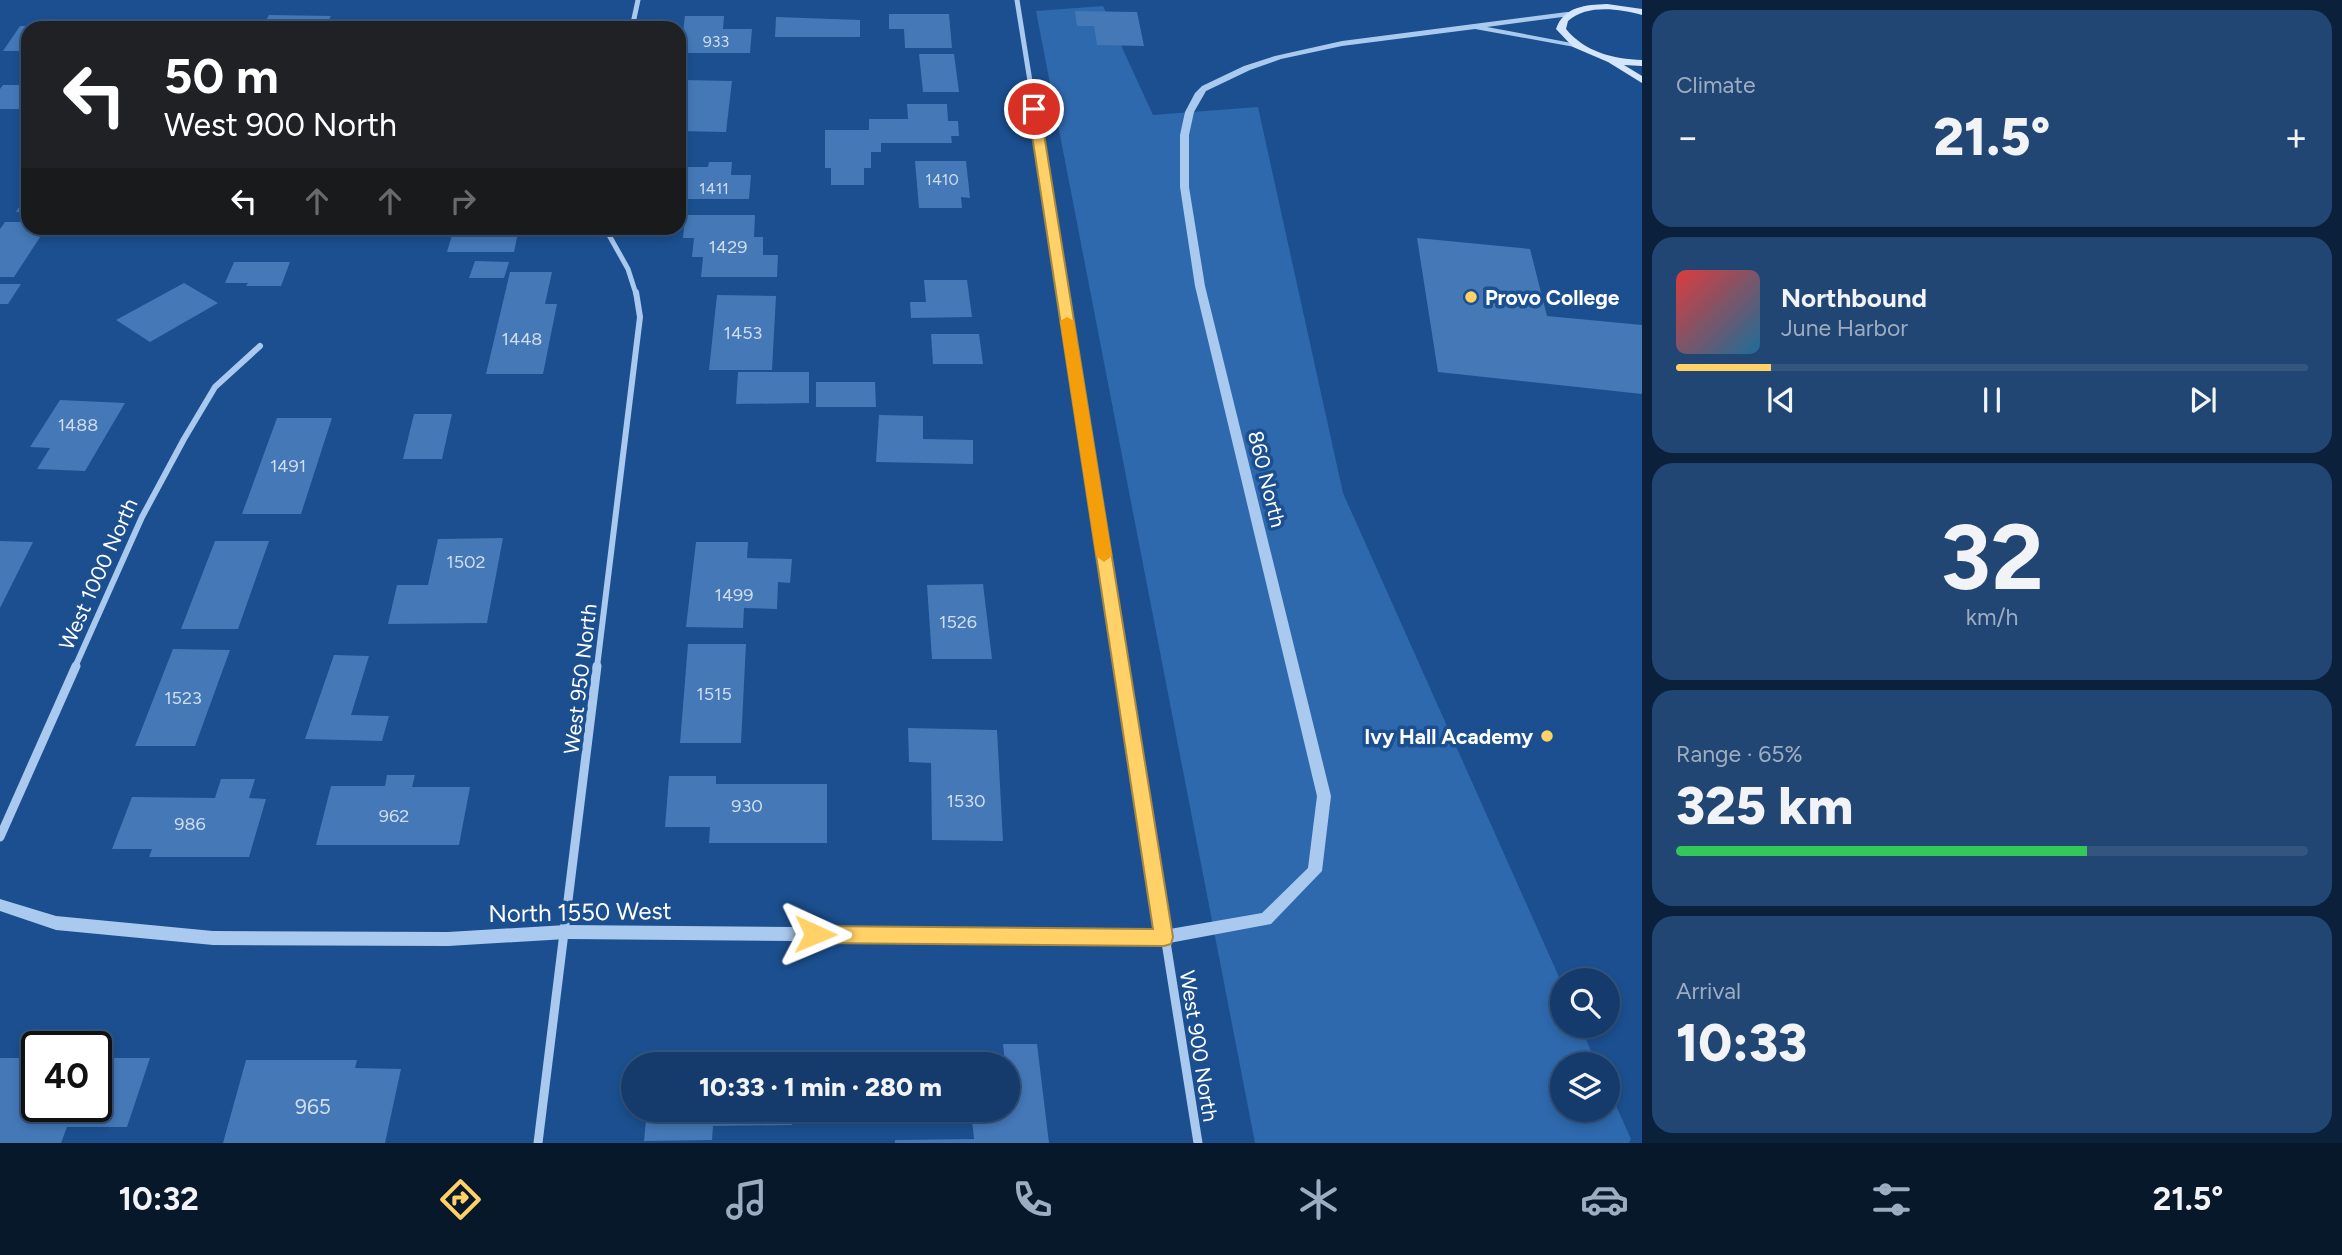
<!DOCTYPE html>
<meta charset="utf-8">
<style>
:root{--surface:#143b6b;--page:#214673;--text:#f1f3f6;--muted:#9dadc1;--line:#33557e;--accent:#ffd166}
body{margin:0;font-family:Figtree,sans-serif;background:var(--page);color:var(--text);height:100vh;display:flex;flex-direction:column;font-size:26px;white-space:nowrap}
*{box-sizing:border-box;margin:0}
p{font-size:23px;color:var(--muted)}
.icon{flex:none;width:38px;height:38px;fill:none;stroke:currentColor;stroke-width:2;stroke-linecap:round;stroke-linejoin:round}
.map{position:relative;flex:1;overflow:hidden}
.drawer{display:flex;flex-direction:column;gap:10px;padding:10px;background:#0b203b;width:700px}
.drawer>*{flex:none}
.top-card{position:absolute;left:21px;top:21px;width:665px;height:214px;border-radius:21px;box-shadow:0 4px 10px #0003,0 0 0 2px var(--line);background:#202124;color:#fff;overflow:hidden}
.buttons{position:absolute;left:1550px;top:968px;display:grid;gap:14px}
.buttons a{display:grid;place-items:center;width:70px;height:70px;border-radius:50%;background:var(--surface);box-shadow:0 4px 10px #0003,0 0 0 2px var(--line);font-size:35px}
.speed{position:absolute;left:21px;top:1031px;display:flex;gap:14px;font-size:35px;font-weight:700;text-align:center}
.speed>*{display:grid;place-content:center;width:91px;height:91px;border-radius:50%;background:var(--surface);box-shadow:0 4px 10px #0003,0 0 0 2px var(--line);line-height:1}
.speed .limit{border:4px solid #111;border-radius:10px;background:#fff;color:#111}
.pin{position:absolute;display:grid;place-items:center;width:60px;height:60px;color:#fff;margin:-30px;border:4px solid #fff;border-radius:50%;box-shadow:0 2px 7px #0007}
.me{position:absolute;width:77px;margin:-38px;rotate:91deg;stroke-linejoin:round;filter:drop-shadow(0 0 5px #0008)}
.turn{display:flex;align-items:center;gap:24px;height:147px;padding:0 28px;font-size:32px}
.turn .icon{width:91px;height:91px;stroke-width:2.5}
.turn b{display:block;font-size:49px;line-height:60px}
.lanes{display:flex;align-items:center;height:66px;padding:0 28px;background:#0003;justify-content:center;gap:35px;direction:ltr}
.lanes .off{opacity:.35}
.big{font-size:52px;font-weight:800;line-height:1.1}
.drawer .card{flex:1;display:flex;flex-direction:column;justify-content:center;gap:10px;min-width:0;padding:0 24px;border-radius:21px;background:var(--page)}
.drawer .dial{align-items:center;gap:0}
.dial b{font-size:91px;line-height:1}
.song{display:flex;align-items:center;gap:21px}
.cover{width:84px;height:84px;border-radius:10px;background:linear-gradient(135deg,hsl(0 70% 55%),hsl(200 70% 35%))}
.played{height:7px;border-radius:4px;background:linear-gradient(90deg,var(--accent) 15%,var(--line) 15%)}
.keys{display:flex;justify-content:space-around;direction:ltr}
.heat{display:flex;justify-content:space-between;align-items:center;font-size:38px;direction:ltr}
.charge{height:10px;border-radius:5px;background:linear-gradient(90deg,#34c759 65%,var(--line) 0)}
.trip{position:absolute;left:621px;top:1052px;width:399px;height:70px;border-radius:35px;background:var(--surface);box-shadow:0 4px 10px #0003,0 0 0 2px var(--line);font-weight:800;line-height:70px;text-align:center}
.dock{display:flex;height:112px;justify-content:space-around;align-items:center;background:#08182b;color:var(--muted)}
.dock .icon{width:49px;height:49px}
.dock .current{color:var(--accent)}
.dock b{font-size:32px;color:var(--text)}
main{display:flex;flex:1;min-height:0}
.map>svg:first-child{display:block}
</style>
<main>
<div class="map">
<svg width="1642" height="1143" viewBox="0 0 1642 1143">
<rect width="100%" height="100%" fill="#1b4f8f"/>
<!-- green -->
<path fill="#2e69ad" d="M1103,6L1153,115L1258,107L1343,493L1563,986V1026H1580L1597,1064H1563V1110H1608V1088L1631,1139L1629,1143H1255L1036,11Z"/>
<!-- building -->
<path fill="#4478b7" d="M1075,11L1137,12L1144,46L1097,45L1094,26H1077Z
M889,14H949L952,48H905L904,29H889Z
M269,15L331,16L324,28H262Z
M685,16H724L723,29H752L750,53H680Z
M776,17L860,20V37H775Z
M496,20L578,21L576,28H493Z
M20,26H28V51H3Z
M919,54H954L959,92H923Z
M684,80L732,81L726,132L679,131Z
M3,85H28V109H0V89Z
M907,104H947L948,121H958L959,136H951L952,143H881V152H871V168H864V185H831V168H825V130H869V119H908Z
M915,161H966L970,198L961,197L962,208H919Z
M709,162H732L731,175H751L749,199H679L680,167H708Z
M28,193V212H16Z
M685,215H755L754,237H763V255H778L777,277H701L703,257H692L694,238H683Z
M5,222H28V228H46L14,277H0V229Z
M302,228H397L394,236H299Z
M454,228H507L506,233H518L514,252H447Z
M1417,238L1530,249L1547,316L1642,325V394L1438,372Z
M475,261L509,262L504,278H469Z
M234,262H290L281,286H246L248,283H225Z
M510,272H552L545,304H557L543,374H486Z
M924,280H967L972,317L911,318L910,302H926Z
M184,283L218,303L150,342L116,320Z
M0,284H21L8,304H0Z
M717,295L776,296L772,370H709Z
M931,334H979L983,364H933Z
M738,372H809V403L736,404Z
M816,382H875L876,407H816Z
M60,400L125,403L85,471L37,469L50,448L30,447Z
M414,414H452L442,459H403Z
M879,415L923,416V439L973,440V464L876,462Z
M277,418H332L301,514H242Z
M503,538L487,623L388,624L397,585H428L438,539Z
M0,541L33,542L0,608Z
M215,541H269L238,629H181Z
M696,542H748L747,558L792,559L790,583L778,582L777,609L744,608L743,628L686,627Z
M983,584L992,659H932L927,585Z
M688,644H746L741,743H680Z
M173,649L230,650L195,746H135Z
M334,655L369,656L351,715L389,716L382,741L305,739Z
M908,728L997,730L1003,841L932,840L931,763L909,762Z
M387,775H415L412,787H470L459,845H316L331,786H385Z
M669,776H716V784H827V843H709L710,827H665Z
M221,779H255L249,798L266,799L249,857H149L152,849H112L132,797L215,798Z
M1003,1044H1037L1049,1143H895V1140L974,1139L971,1110H1008V1064H1005Z
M792,1053V1064H651V1054Z
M0,1058H37V1106H96V1058H150L127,1127H67L61,1143H0Z
M246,1060H357L355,1068L401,1069L385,1143H223Z
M647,1110H792V1125L713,1126L712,1140L644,1141Z"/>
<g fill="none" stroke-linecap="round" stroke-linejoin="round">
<!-- minor-far2 -->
<path stroke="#a9c9ee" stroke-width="5" d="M1017,0L1064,294
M632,28L638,0
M605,228L628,269L636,294"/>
<!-- minor-far1 -->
<path stroke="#a9c9ee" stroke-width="6" d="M1063,292L1123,667
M75,667L142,517L184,439L215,387L260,346
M597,667L640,317L636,292"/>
<!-- minor -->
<path stroke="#a9c9ee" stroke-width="9" d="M1122,666L1198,1143
M0,837L76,666
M538,1143L597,666"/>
<!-- tertiary -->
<path fill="#a9c9ee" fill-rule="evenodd" d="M1567,12H1570V16L1487,27L1577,44H1580V48L1475,29L1342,46L1281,59L1250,70L1206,91L1194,112L1189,135V187L1205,286L1331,796L1322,871L1271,924L1164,944L566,939L448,946L213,945L56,930L0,911V899L56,916L213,931L448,932L566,925L1164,930L1262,913L1308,868L1317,796L1195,286L1180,187V135L1185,112L1195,93L1202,86L1244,66L1275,56L1342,41Z"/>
<!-- secondary -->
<path fill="#d6e6fa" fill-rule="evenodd" d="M1607,4L1642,9V15C1619,9 1587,4 1568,21L1566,29C1585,52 1613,59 1642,60V66L1624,65L1642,76V83L1608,62L1573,47L1556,29C1564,6 1586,5 1607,4Z"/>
</g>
<!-- route -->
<path fill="#ffd166" stroke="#a68842" stroke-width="2" d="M1034,105L1040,109L1173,937L1171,944L1164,946L815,943L808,940L805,934L808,928L815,926L1153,929L1028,109Z"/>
<!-- slow -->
<path fill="#f59e0b" d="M1067,317L1074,321L1112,556L1104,562L1096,556L1060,321Z"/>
<!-- markers -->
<g fill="#ffd166" stroke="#1b4f8f" stroke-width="2.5">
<circle cx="1471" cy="297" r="7"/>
<circle cx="1547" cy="736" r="7"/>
</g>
<g text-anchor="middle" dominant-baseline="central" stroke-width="7" stroke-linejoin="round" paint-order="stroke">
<!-- far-number labels -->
<g font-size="16" fill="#d0dded">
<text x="716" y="41">933</text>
<text x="942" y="179">1410</text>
<text x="714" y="188">1411</text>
</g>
<!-- number labels -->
<g font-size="18" fill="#d0dded">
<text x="728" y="247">1429</text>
<text x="743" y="333">1453</text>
<text x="522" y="339">1448</text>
<text x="78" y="425">1488</text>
<text x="288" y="466">1491</text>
<text x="466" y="562">1502</text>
<text x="734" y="595">1499</text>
<text x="958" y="622">1526</text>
<text x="714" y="694">1515</text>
<text x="183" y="698">1523</text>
<text x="966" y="801">1530</text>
<text x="747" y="806">930</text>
<text x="394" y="816">962</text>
<text x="190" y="824">986</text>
</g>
<!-- poi labels -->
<g font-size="21" font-weight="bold" fill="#fff" stroke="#1b4f8f" text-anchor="start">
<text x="1485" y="297">Provo College</text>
<text x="1533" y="736" text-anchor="end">Ivy Hall Academy</text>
</g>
<!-- street labels -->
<g font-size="21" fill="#fff" stroke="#1b4f8f">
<text transform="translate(1267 479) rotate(76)">860 North</text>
<text transform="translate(98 574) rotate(-66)">West 1000 North</text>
<text transform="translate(580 679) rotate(-83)">West 950 North</text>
<text transform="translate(1199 1046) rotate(81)">West 900 North</text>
</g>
<!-- near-number labels -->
<g font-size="21" fill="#d0dded">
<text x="313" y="1106">965</text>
</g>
<!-- near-street labels -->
<g font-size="24" fill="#fff" stroke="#1b4f8f">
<text transform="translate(580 912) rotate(-1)">North 1550 West</text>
</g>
</g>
</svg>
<div class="buttons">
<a><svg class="icon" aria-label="search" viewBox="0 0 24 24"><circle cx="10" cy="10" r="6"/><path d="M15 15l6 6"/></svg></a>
<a><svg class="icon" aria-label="layers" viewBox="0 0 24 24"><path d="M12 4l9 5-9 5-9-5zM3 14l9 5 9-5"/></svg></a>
</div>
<div class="speed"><div class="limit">40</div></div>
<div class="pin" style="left:1034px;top:109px;background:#d93025"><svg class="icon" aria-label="arrive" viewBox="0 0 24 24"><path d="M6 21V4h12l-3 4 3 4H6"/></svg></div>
<svg class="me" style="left:815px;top:934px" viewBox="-20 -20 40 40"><path d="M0-17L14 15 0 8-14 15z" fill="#ffd166" stroke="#fff" stroke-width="4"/></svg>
<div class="trip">10:33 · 1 min · 280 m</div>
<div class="top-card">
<div class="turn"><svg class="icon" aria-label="left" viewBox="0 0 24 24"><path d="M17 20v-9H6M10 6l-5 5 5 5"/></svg><div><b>50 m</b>West 900 North</div></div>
<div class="lanes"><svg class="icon" aria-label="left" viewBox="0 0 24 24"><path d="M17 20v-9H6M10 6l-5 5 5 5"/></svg><svg class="icon off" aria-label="ahead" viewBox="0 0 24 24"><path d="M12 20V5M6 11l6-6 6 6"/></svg><svg class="icon off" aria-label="ahead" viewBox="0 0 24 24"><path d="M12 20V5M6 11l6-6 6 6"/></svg><svg class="icon off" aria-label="right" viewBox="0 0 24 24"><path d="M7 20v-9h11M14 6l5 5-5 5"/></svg></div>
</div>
</div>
<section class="drawer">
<div class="card"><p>Climate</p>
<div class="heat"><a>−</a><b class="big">21.5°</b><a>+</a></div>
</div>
<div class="card">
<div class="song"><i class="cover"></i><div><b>Northbound</b><p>June Harbor</p></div></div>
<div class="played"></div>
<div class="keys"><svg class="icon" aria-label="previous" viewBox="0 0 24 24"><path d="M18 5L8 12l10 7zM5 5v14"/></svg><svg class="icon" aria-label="pause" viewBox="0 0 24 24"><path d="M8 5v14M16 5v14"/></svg><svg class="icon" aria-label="next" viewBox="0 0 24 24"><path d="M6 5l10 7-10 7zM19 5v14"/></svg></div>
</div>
<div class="card dial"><b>32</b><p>km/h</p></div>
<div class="card"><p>Range · 65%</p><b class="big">325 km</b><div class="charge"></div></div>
<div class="card"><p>Arrival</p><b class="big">10:33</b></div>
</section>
</main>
<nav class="dock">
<b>10:32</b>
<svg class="icon current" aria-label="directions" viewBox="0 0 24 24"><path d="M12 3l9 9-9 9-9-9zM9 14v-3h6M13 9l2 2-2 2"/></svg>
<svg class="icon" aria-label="music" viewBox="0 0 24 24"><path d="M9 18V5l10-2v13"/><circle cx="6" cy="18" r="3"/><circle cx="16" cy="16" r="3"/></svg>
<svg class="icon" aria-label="phone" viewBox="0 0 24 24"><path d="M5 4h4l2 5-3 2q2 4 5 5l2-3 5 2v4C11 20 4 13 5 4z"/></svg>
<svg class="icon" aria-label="climate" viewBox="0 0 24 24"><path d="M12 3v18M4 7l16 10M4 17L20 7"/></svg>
<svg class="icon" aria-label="car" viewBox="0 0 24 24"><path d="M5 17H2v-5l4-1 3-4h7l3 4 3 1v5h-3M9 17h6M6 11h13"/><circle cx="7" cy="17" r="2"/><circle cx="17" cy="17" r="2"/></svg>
<svg class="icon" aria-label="filters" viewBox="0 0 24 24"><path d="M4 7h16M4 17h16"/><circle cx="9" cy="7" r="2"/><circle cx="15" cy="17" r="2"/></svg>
<b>21.5°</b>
</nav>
